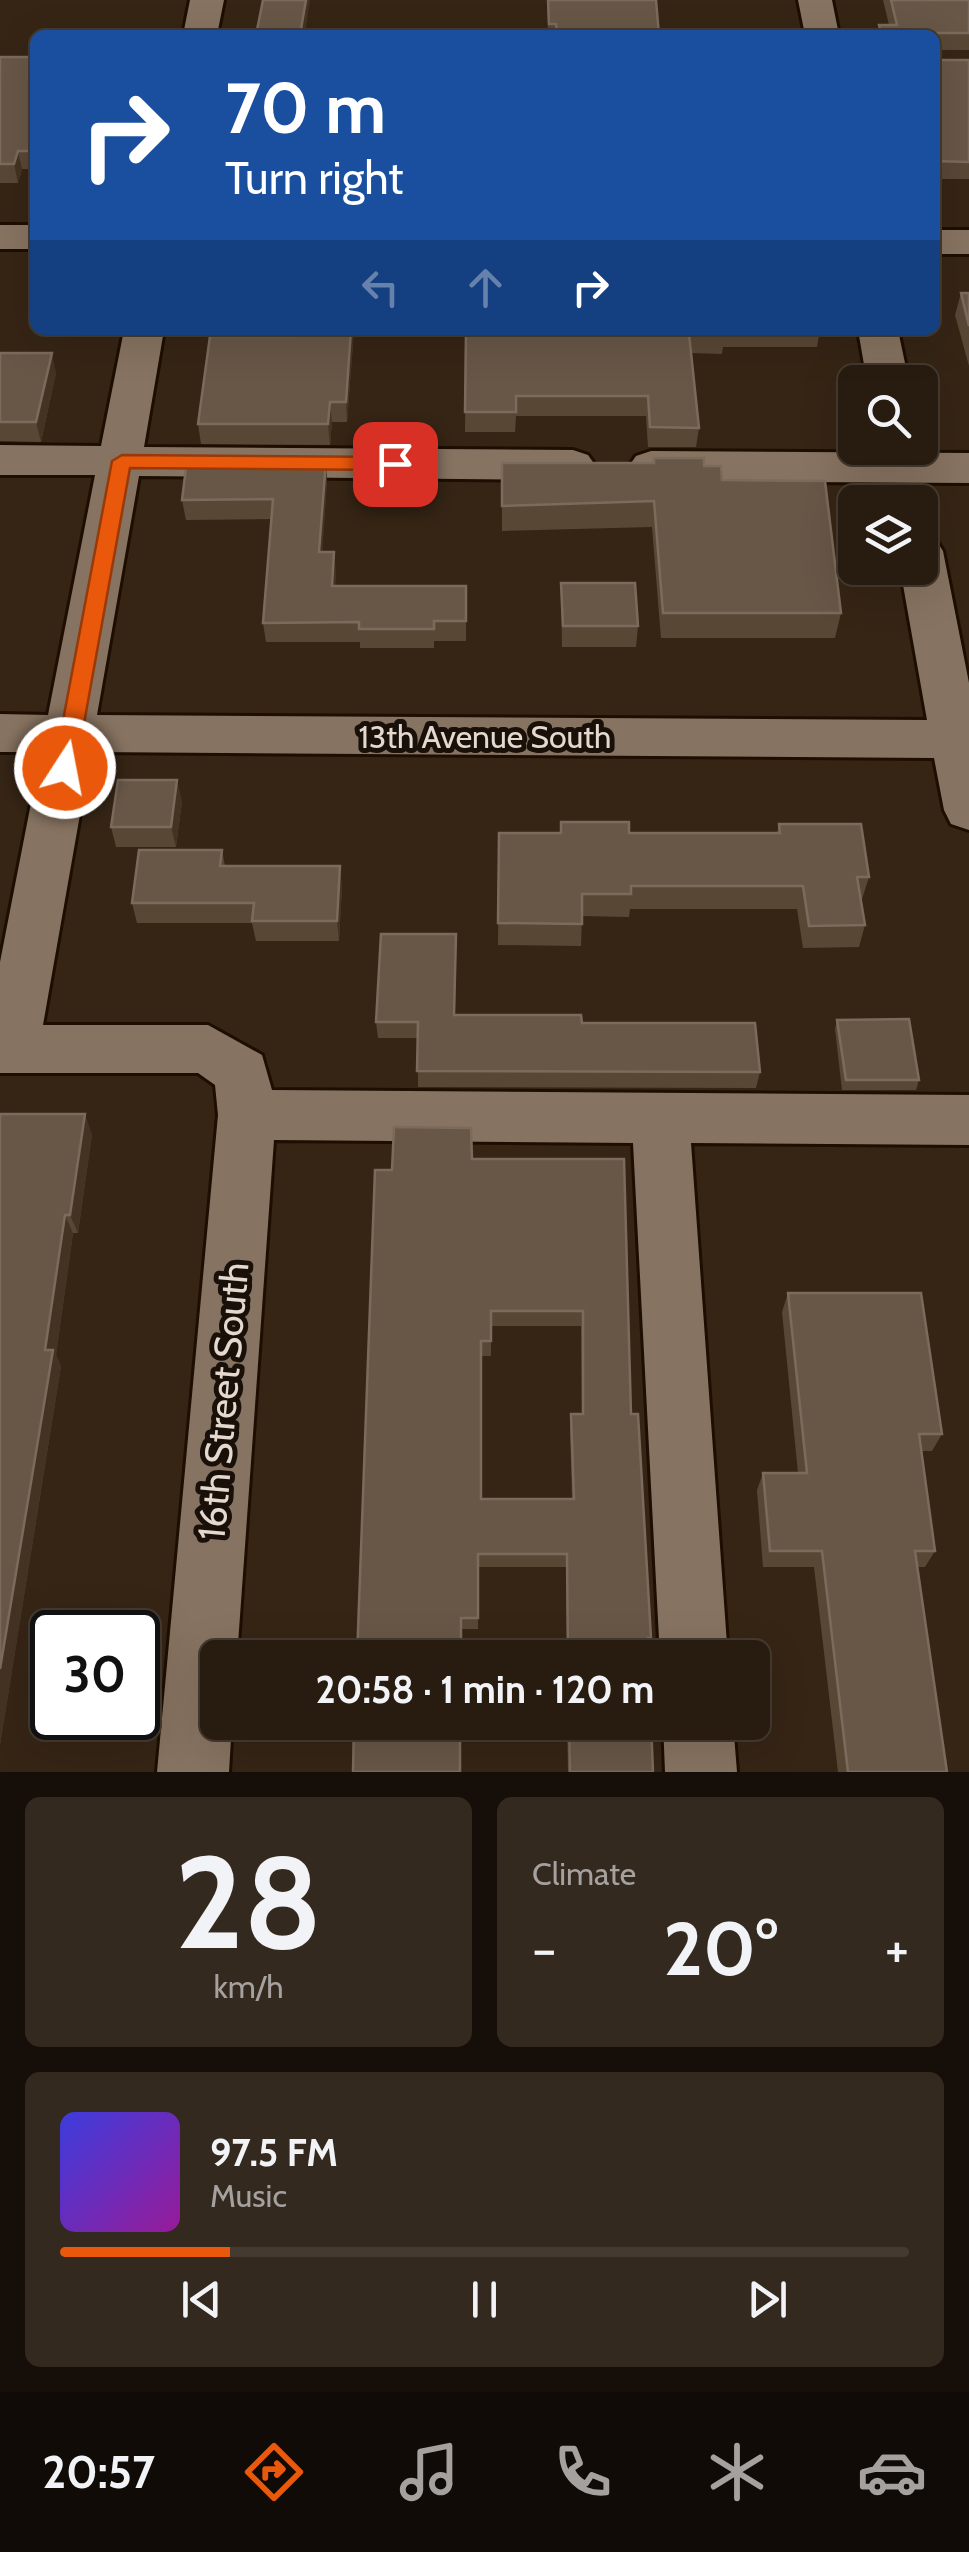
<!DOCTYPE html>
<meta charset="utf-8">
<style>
:root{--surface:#281c10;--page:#34291e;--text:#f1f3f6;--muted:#a5a19f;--line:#443a30;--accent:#ea580c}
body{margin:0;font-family:Cabin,sans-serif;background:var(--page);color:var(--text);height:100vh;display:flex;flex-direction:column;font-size:38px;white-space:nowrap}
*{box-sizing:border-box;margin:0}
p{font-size:32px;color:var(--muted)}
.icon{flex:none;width:55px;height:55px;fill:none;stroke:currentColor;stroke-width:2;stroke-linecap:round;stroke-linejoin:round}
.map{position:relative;height:1772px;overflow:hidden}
.drawer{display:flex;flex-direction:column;gap:25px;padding:25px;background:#160f09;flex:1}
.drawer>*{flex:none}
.hud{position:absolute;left:30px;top:30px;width:910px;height:305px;border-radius:15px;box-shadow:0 10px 40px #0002,0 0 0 2px var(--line);background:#1a4fa0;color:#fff;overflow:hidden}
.fabs{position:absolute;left:838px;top:365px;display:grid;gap:20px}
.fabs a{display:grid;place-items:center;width:100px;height:100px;border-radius:15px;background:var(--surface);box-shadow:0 10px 40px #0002,0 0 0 2px var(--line);font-size:50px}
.speed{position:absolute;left:30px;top:1610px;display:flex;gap:20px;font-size:50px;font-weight:700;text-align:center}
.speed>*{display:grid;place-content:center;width:130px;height:130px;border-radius:50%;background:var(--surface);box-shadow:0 10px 40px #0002,0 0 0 2px var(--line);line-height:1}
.speed .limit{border:5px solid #111;border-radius:15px;background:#fff;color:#111}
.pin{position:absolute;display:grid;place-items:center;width:85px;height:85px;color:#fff;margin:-42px;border-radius:20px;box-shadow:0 5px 15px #0006}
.me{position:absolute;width:110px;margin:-55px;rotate:11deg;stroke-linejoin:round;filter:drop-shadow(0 0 8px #0008)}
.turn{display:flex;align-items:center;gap:35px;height:210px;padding:0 30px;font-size:45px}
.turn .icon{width:130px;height:130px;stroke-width:2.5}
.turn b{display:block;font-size:70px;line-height:85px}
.lanes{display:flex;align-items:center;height:95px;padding:0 30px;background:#0003;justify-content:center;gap:50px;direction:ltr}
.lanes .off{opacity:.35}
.big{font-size:75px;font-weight:700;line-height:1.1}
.drawer .widget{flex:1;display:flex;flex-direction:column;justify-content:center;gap:15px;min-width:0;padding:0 35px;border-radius:15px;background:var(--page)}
.drawer .dial{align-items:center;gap:0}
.dial b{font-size:130px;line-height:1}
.song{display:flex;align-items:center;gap:30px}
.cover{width:120px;height:120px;border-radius:15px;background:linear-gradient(135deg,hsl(240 70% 55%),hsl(300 70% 35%))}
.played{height:10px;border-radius:5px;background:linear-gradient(90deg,var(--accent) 20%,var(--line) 20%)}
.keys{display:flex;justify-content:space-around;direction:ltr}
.heat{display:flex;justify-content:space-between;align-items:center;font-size:55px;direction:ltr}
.drawer .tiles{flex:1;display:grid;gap:25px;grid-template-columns:1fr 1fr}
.widget:last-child{grid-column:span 2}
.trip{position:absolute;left:200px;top:1640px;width:570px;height:100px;border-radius:15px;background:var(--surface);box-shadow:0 10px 40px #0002,0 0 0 2px var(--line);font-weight:700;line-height:100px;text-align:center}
.tab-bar{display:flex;height:160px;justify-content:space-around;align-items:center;background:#100b06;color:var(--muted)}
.tab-bar .icon{width:70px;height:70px}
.tab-bar .active{color:var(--accent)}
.tab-bar b{font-size:45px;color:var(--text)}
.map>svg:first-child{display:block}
</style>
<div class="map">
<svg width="969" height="1772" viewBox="0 0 969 1772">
<rect width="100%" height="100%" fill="#362515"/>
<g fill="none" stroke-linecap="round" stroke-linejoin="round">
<defs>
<path id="minor" d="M190,0H224L217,35H183Z
M798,0H832L839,35H805Z
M0,225H35V249H0Z
M935,230H969V254H935Z
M124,330H164L144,447L573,450L588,455L595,465L588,475L573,480L139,476L97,715L927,720L900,568H920V535L936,540L943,551L969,683V830L951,824L944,810L934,758L91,752L43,1025H208L262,1055L272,1090L969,1095V1145L691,1143L728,1658H660L633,1143L274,1140L237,1658H218V1722H232L229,1772H157L218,1115L215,1085L198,1073H0V962L41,752H0V714L48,715L95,475H0V445L101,446Z
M858,330H898L909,382H867Z
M651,451L969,453V483L651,481L636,476L629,466L636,456Z
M663,1722H733L737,1772H665Z"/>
</defs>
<!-- minor casing -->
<use href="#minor" stroke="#1d0e01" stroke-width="6"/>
<!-- minor -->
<use href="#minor" fill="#877361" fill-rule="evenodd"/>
</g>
<!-- wall -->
<path fill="#594736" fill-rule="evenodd" d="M547,0H656L659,35H548Z
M883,0H969V50H936V60H969V179H935V35H877L879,25H889Z
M0,57H35V169H22L18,183H0Z
M961,293H969V366L955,315Z
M354,330L347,422H332L330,445L201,444L198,424L295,336Z
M466,330H820L817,347H723L722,354L691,353L699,428L696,447H648L646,416H516L515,432H465Z
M0,353L56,373L41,442L0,441Z
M326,461L327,481L322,552L336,572L335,586H466V641H434V648H360V642H266L263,623L272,519L186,520L182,500Z
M502,463L704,466L722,480L841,613L835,638H661L652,527L502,531Z
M561,583L638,626L636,647H562Z
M182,801L176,847H116L111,827Z
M561,822L629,833H777L779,824L869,877L862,899H861L865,925L859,947L803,948L797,909H630L629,917L582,916L581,946L498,945L499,833H560Z
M222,850L225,866L342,886L339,941H256L252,923H137L132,903Z
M456,934L455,1015L582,1023L760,1072L756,1088L418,1087V1038H378L376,1022Z
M837,1020L919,1080L916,1090H842L835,1029Z
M0,1114L92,1134L78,1233H73L56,1355L61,1366L0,1745Z
M472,1159H624L631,1414L651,1638L648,1649V1658H567L566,1567H478V1629H461L392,1170ZM491,1326H581L582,1414H571L570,1428L572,1499H481V1356H491Z
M788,1293L942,1434L932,1451H921L935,1551L925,1567H917L947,1772H838L814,1567H763L757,1490L763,1473H798L782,1312Z
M567,1722H651L653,1772H568Z"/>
<!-- shaded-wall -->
<path fill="#432" d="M306,0H310L305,35H300Z
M18,151L22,169L18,183L14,164Z
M351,330H354L347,422L346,402Z
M52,353L56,373L41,442L36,422Z
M330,402L332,422L330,445L328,424Z
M326,461L327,481L321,572L319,552Z
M334,552L336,572L334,605L332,586Z
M177,780L182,801L176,847L171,827Z
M340,866L342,886L339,941L337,921Z
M85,1114L92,1134L78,1233L70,1215Z
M65,1215L73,1233L56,1355L61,1366L0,1745V1669Z"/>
<!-- building -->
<path fill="#685747" stroke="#7b6b5c" stroke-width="2.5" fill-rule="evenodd" d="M263,0H306L300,35H256Z
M548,0H656L659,35H557L556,24H549Z
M891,0H969V33H936V60H969V162L935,161V35H882L879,25H897Z
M0,57H35V89L31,105H35V151H18L14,164H0Z
M961,293H969V326Z
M296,330H351L346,402H330L328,424H198L210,336H295Z
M466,330H724L725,334H689L699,428L650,427L648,396H516V412H465Z
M0,353H52L36,422H0Z
M654,458H704V466H721L722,480L825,481L841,613H663L654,501L502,506V463H654Z
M187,460L326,461L319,552H334L332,586H466V621H434V629H359V622L263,623L273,499L182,500Z
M561,583H635L638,626H563Z
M118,780H177L171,827H111Z
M561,822H629V833H780L779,824H861L869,877H857L865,925L809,926L803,886H631V894H582V924L498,923L499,833H561Z
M139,850H222L220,866H340L337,921H252L254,903H132Z
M381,934H456L454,1015H581L582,1023H755L760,1072L417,1071L418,1022H376Z
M909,1019L919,1080H846L837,1020Z
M0,1114H85L70,1215H65L45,1350H53L0,1669Z
M394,1127L471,1128L472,1159H624L631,1414H638L651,1638H648V1658H568L567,1554H478V1618H461V1658H357L375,1170H392ZM491,1311H583V1414H571L574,1499H481V1341H491Z
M788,1293H921L942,1434H919L935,1551H915L947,1772H848L822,1551H770L763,1473H807Z
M354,1722H460V1772H353Z
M569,1722H651L653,1772H570Z"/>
<!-- route -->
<path fill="#ea580c" stroke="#983908" stroke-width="2.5" d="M122,455L395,457L405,464L395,470L130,468L76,768L65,776L54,768L112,461Z"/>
<g text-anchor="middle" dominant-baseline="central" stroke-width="10" stroke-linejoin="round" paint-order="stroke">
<!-- street labels -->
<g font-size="32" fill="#e5d9cf" stroke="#181009">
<text x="485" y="736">13th Avenue South</text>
</g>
<!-- near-street labels -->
<g font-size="38" fill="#e5d9cf" stroke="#181009">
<text transform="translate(223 1401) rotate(-85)">16th Street South</text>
</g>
</g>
</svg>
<div class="fabs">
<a><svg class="icon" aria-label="search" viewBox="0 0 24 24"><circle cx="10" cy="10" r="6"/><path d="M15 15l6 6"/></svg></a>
<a><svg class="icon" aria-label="layers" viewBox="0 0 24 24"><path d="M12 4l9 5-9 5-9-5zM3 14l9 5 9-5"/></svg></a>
</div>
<div class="speed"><div class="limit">30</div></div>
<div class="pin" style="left:395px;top:464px;background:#d93025"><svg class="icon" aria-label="arrive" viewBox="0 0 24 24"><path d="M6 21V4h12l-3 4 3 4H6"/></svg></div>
<svg class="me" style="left:65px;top:768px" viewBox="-20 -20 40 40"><circle r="17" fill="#ea580c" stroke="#fff" stroke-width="3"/><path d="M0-11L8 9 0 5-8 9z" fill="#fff"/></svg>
<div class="trip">20:58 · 1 min · 120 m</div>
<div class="hud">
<div class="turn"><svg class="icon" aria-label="right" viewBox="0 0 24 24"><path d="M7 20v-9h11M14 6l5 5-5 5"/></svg><div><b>70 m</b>Turn right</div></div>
<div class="lanes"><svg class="icon off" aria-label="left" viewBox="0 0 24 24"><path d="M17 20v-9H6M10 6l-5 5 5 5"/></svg><svg class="icon off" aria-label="ahead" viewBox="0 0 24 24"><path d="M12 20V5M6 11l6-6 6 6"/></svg><svg class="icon" aria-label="right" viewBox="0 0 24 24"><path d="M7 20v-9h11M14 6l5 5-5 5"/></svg></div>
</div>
</div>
<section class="drawer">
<div class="tiles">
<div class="widget dial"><b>28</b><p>km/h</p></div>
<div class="widget"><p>Climate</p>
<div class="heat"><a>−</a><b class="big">20°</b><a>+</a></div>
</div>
<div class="widget">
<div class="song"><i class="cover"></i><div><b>97.5 FM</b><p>Music</p></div></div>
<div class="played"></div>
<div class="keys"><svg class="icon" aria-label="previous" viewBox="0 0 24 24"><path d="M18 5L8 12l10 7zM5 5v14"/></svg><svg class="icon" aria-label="pause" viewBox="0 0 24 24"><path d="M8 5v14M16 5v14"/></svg><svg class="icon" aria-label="next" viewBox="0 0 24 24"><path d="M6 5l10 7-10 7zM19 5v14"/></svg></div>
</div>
</div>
</section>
<nav class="tab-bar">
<b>20:57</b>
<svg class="icon active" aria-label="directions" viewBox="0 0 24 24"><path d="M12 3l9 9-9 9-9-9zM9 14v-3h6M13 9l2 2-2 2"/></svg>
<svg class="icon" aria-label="music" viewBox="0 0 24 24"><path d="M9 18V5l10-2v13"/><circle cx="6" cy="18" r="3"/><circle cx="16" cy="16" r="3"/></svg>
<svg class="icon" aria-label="phone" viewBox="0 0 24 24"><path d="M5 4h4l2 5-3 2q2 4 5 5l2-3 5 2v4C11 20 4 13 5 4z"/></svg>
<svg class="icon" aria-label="climate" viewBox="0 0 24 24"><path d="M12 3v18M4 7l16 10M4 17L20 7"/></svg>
<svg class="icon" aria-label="car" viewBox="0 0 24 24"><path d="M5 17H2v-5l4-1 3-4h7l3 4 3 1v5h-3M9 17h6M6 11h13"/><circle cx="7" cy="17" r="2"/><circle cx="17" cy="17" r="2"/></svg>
</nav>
